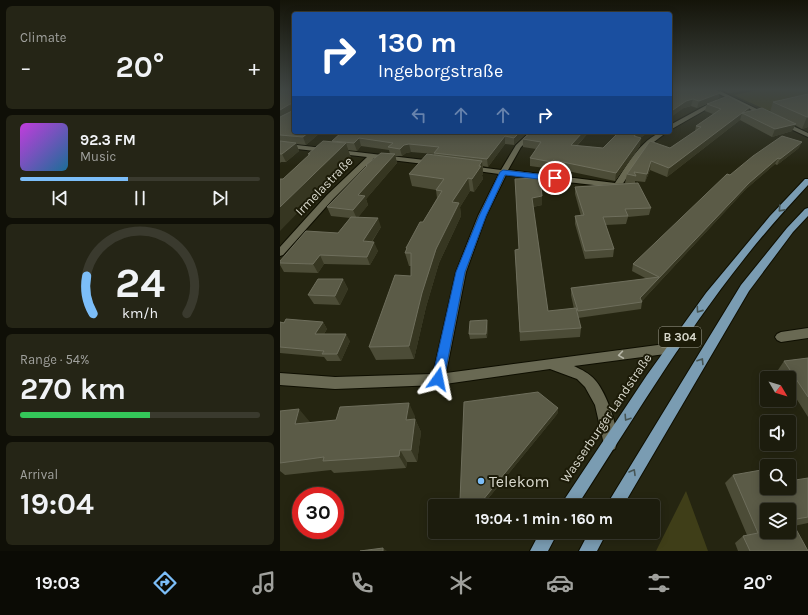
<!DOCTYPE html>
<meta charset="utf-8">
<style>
:root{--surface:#1c1c0d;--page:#252516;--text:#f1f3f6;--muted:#a0a19d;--line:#3a3a2e;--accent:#7cbef9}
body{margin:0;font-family:Karla,sans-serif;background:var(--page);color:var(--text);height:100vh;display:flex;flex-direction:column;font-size:15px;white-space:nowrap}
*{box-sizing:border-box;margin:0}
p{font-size:13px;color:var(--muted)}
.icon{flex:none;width:22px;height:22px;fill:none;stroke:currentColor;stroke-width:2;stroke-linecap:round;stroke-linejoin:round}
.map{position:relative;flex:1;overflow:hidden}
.drawer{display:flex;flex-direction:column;gap:6px;padding:6px;background:#0f0f07;width:280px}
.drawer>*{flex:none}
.hud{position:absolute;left:12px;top:12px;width:380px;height:122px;border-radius:4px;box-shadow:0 2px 10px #0003,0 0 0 1px var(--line);background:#1a4fa0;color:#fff;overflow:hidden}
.needle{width:26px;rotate:128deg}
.fabs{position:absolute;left:480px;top:371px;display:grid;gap:8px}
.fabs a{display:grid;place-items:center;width:36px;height:36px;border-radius:4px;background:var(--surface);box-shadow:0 2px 10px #0003,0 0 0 1px var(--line);font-size:20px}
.speed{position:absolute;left:12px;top:487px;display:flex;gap:8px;font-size:20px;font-weight:700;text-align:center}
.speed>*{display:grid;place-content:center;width:52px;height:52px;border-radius:50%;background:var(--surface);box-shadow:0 2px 10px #0003,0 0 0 1px var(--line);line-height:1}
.speed .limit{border:6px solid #d22;background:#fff;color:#111}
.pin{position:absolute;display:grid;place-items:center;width:34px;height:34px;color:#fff;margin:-17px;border:2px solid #fff;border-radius:50%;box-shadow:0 1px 4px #0007}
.me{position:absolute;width:44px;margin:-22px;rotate:12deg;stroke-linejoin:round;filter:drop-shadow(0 0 3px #0008)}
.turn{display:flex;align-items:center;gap:14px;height:84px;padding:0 20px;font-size:18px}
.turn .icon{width:52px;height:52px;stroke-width:2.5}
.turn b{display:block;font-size:28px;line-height:34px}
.lanes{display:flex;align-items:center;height:38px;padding:0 20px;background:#0003;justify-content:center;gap:20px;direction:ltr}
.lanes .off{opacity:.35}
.big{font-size:30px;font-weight:700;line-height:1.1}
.drawer .tile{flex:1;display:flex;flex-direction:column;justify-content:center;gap:6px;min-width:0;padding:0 14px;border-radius:6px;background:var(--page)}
.drawer .dial{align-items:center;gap:0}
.dial svg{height:104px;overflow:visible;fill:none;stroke:var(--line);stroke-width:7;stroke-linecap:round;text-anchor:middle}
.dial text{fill:var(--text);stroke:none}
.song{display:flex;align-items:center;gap:12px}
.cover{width:48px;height:48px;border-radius:6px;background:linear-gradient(135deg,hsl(290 70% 55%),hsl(200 70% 35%))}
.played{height:4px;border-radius:2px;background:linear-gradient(90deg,var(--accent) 45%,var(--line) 45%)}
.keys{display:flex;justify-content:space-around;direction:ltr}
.heat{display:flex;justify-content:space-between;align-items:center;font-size:22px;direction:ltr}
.charge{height:6px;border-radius:3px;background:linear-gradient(90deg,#34c759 54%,var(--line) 0)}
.trip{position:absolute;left:148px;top:499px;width:232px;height:40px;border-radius:4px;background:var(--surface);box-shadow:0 2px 10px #0003,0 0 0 1px var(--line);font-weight:700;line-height:40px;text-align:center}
.menu{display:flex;height:64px;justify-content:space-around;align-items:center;background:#0b0b05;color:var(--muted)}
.menu .icon{width:28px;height:28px}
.menu .on{color:var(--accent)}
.menu b{font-size:18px;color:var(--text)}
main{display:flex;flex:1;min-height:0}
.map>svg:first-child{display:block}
</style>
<main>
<section class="drawer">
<div class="tile"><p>Climate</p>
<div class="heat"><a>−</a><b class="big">20°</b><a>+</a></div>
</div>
<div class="tile">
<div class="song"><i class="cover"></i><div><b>92.3 FM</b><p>Music</p></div></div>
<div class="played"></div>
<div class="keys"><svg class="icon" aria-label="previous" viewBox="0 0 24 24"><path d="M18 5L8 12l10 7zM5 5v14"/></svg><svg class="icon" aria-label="pause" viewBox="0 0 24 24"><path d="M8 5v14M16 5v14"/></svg><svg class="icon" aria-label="next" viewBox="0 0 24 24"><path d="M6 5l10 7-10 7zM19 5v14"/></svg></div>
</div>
<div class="tile dial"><svg viewBox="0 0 100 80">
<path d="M14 69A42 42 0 1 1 86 69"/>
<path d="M14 69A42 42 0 0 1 9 40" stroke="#7cbef9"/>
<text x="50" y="56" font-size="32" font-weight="700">24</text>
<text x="50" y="72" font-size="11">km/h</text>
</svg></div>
<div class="tile"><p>Range · 54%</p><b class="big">270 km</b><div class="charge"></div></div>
<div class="tile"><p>Arrival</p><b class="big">19:04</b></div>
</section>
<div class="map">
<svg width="528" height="551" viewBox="0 0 528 551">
<rect width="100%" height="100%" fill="#252511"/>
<!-- green -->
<path fill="#3f3e18" d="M483,89H520L528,92V101L488,111L454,95Z
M406,491L428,551H376Z"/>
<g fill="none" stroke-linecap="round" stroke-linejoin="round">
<defs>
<path id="minor" d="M429,89H436L489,115L484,116Z
M436,100L441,101L390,130V125Z
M502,121L528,133V137L500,124V122Z
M250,132H257L241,147L228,170L335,183C346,167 365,132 387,132L370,145L361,156L340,188L226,175L206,216L186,272L166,373L393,343L397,345L399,348L397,351L393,353L294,366C302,370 309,373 315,380C326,392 342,433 335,449L330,451L325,449L315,405L305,387L297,379L270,369L158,385L55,389L0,385V373L55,377L153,374L176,272L198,216L219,174L190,170L186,168L190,166L221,170L236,145Z
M0,143L153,161L157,163L153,165L94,158L53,199L3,255L0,256V247L47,195L87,157L0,147Z
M528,328V338L501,342L497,340L495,337L497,334L501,332Z"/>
<path id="major" d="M525,179H528V185C506,209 484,233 464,259C402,337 351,423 297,506H280L367,375L426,293L490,216Z
M528,208V216L513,232L469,291L343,506H326L461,285L507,228L525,209Z
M260,532H278L268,551H250Z
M309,532H327L317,551H299Z"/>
</defs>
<!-- minor casing -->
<use href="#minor" stroke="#0e0e00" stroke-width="2"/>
<!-- major casing -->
<use href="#major" stroke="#0e0e00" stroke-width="2"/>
<!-- minor -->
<use href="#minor" fill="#696953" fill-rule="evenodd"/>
<!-- major -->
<use href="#major" fill="#7a9cb2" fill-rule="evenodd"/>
</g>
<!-- wall -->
<path fill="#4c4c37" d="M0,89H14V132H41L26,145L16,144L19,151L6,162H1L0,163Z
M390,89H470L449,93L440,89L438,99L428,103L469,111L490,112L493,102L528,94V127L522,129L515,125L512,131L492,137L460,120L387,177L370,170L365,182L355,181V183L371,208L369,215L348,217L346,224L326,225L334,249L333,257L305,259L295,224V216H301L295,194V187L347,183H345L347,174L390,148L415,131L416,126L433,114L425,111L427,104L417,108L411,106L404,108Z
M62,132H248L234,145L225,144L208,167L203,166V174L202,175L203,179L194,192L190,191L180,207L181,216L159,263L146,307L134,359L96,360L89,347L131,276V266H129L125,253L126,250V248L143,222L157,198L156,190L132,186L129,174L154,155V154L131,152L126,153L122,156H115L117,163L86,199L88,205L78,217L101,227L92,242L98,251L90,265L44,264L38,273L4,272L0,265V261L58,233L70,218L51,216L47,207L86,167V165L110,154L109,150L81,146L77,151L68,150L71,158L3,179L29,155L28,154L53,142L52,141Z
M309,132L297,146L323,148L336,135L326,132H369L360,138V146L335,181L273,168L272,169L250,166V158L256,149L243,147V139Z
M519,148L497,165L495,164L466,189L362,301V302L361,309L298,318L301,328L300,337L240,341L235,250L239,249L235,179L262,205L253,207L268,311L294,309L291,295V288L367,279L352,271L353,264L450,175Z
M63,279L68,289L60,305L34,304L28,295Z
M0,322H43L47,329L44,334L70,341L61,361H47L44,357L0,353Z
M208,325L207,338L190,339L189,334Z
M528,358V417L509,387V378H503L498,370L504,361Z
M0,411L30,423L135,416L134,419H135L141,432L137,462H127L126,468L54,473L51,470L5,475L0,471Z
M278,413L202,506H185L182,503L180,500Z
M453,475L487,488L528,478V523L514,526L528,551H458L455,543L463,536L467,535L445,483Z"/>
<!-- shaded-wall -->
<path fill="#363621" d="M440,89L438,99L417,108L419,101L435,90Z
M450,89H470L449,93Z
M413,99L411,106L404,108L390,118V112L406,101Z
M10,104L13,111L0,118V110Z
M470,107L468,114L462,113Z
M462,113L460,120L387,177L389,168Z
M527,117H528V127L522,129Z
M516,124L512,131L492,137L495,129Z
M29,132H41L26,145L23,137Z
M240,132H248L234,145V138Z
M303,132H309L290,153L291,145Z
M359,132H369L353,143L354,136Z
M225,136V144L208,167L207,159Z
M79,138L81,146L77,151L74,143Z
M361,138L360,146L335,181L336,173Z
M522,142L519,148L497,165L500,159Z
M16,143L19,151L6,162L2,154Z
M66,143L71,158L0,231V207Z
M129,144L131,152L126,153L122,156L120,149L124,145Z
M115,154L117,163L86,199L88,205L77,219L73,210L78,195Z
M498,158L495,164L466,189L360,303V298L469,183Z
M273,160V168L272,169V162Z
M202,161L203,174L202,175L203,179L194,192L192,179L199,166Z
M371,161L370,170L365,182L367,174Z
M188,178L190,191L180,207L181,216L159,263L146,307L134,359L129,346L142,293L172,202Z
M262,196V205L252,207V198Z
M98,218L101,227L86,250L83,241Z
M94,242L98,251L90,265L87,257Z
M40,255L44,264L38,273L33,264Z
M63,279L68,289L60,305L55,296Z
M207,320L208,325L207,338L206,334Z
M43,322L47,329L39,342L35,334Z
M66,334L70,341L61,361L57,354Z
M129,403L135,416L132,433L126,420Z
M278,408V413L202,506H198Z
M19,409L30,422L26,437L15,424Z
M135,419L141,432L137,462L131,450Z
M120,450L127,462L126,468L119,456Z
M103,548L107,551H103Z"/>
<!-- building -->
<path fill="#5b5b47" stroke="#6e6e5c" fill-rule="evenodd" d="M0,89H14V132H29L23,137L0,135V117L12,111V104H10L0,110Z
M390,89H440L435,90L440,93L419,101L413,99L406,101L390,112Z
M528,94V117H527L493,102Z
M448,96L470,107L389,168L371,161L367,174L354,172L356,176L347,174L370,141L390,148L421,127L416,126L441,109L427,104Z
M482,108L516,124L495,129L462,113Z
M62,132H240L234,138L225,136L207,159L154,153L159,147L129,144L124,145L120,149L108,147L113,143L79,138L74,143L52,141Z
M251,132H303L291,145L323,148L339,132H359L354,136L361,138L336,173L273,160L272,162L250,158L261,142L243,139Z
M502,136L522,142L500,159L498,158L469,183L360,298L362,302L298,311L291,288L379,277L353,264L447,174L450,175L473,156Z
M0,141L16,143L2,154H0Z
M43,141L66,143L0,207V179H3L30,154H28Z
M101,153L115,154L78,195L85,196L73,210L47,207L87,166L86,165Z
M147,154L202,161L199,166H201L192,179L188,178L172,202L179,203L156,249L142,293L129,346L89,347L115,275L131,276V253H125L127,248H126L140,222H143L162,191L156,190L164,179L129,174Z
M260,178L262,196L252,198L268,311L296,308L301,328L240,332L235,250L239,249L235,179Z
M358,183L371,208L345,209L348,216L323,217L334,249L305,251L295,216L304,215L295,187Z
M71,217L98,218L83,241L94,242L87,257L40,255L33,264L0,263V261L26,231L58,233Z
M38,279H63L55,296L28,295Z
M6,319L43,322L35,334H66L57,354H42L44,351L0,347V322L4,323Z
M207,320L206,334H189L190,321Z
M528,358V397L504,361Z
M258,392L278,408L198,506H188L180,500L184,402Z
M129,403L126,420L135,419L131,450H120L119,456L43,461L44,457L0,463V411L19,409L15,424L56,420L60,407Z
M487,469V488H509V481L528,478V517L511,520L528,551H470L463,536L478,533L453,475ZM487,510H509V532H487Z
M103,548V551H80Z"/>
<!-- one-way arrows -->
<defs><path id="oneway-chevron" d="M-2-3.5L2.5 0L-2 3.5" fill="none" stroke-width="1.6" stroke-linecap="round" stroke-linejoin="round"/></defs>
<g stroke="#465554">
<use href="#oneway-chevron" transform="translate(501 209) rotate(132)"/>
<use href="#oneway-chevron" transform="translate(419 310) rotate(125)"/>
<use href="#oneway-chevron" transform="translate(421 361) rotate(-58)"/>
<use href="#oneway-chevron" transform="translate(347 418) rotate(123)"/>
<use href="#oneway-chevron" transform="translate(353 472) rotate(-60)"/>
</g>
<use stroke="#b7b7a8" href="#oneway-chevron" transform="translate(341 355) rotate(172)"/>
<!-- sky -->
<linearGradient id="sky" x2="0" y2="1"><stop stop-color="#141409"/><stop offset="0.54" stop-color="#404643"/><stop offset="1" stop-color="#404643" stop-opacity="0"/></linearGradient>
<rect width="528" height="166" fill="url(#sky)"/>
<!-- route -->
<path fill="#1a73e8" stroke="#114b97" d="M223,170L275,176L278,178L275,181L225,175L206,216L185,272L164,379L162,383L158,384L154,383L152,379L176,272L199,216L220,172Z"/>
<!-- markers -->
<circle fill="#7cbef9" stroke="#1c1b08" stroke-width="1.5" cx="201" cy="481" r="4"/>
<g text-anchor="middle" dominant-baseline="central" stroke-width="4" stroke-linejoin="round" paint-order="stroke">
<!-- shield labels -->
<rect fill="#1c1b08" stroke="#a09f91" stroke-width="1" x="379" y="327" width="42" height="20" rx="3"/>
<g font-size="12" font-weight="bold" fill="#d8d8cc">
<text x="400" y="337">B 304</text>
</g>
<!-- street labels -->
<g font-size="13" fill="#d8d8cc" stroke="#1c1b08">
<text transform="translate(44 186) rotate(-46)">Irmelastraße</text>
<text transform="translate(326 418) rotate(-56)">Wasserburger Landstraße</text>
</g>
<!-- near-poi labels -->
<g font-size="16" fill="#d8d8cc" stroke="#1c1b08" text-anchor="start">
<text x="209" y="481">Telekom</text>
</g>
</g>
</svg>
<div class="fabs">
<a><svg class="needle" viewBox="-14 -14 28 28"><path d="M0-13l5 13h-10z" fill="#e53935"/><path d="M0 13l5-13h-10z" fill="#a0a19d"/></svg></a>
<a><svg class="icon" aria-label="sound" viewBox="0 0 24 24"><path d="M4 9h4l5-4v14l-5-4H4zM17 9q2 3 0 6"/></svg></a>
<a><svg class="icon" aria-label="search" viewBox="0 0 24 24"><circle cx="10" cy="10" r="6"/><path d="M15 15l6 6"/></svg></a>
<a><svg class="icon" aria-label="layers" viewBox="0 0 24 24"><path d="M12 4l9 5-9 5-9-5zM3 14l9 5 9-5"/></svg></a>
</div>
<div class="speed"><div class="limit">30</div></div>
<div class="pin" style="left:275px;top:178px;background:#d93025"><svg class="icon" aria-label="arrive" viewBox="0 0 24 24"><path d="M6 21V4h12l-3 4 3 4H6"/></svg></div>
<svg class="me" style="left:158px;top:379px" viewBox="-20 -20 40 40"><path d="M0-17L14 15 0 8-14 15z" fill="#1a73e8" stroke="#fff" stroke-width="4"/></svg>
<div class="trip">19:04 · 1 min · 160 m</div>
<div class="hud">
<div class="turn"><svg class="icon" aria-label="right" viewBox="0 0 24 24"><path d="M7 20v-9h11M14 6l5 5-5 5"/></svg><div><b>130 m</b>Ingeborgstraße</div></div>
<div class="lanes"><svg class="icon off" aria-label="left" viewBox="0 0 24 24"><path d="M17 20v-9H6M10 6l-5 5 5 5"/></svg><svg class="icon off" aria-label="ahead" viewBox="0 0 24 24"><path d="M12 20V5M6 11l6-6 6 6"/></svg><svg class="icon off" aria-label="ahead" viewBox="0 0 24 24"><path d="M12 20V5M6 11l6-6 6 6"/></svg><svg class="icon" aria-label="right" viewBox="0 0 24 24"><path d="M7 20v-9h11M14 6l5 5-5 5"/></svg></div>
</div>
</div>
</main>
<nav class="menu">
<b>19:03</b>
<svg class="icon on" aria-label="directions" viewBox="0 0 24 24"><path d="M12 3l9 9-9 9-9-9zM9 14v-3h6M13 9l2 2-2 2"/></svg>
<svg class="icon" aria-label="music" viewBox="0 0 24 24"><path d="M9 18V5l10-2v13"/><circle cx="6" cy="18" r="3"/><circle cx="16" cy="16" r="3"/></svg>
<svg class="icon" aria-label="phone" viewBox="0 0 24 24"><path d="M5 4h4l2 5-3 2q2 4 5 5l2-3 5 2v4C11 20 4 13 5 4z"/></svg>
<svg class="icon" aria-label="climate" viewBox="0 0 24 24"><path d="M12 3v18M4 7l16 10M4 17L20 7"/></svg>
<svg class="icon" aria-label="car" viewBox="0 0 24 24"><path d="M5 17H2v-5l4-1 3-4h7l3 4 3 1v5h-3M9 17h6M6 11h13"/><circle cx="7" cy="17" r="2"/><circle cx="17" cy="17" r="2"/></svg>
<svg class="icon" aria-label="filters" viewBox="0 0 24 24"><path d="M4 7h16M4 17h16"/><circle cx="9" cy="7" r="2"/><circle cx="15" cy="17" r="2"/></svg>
<b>20°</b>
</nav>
